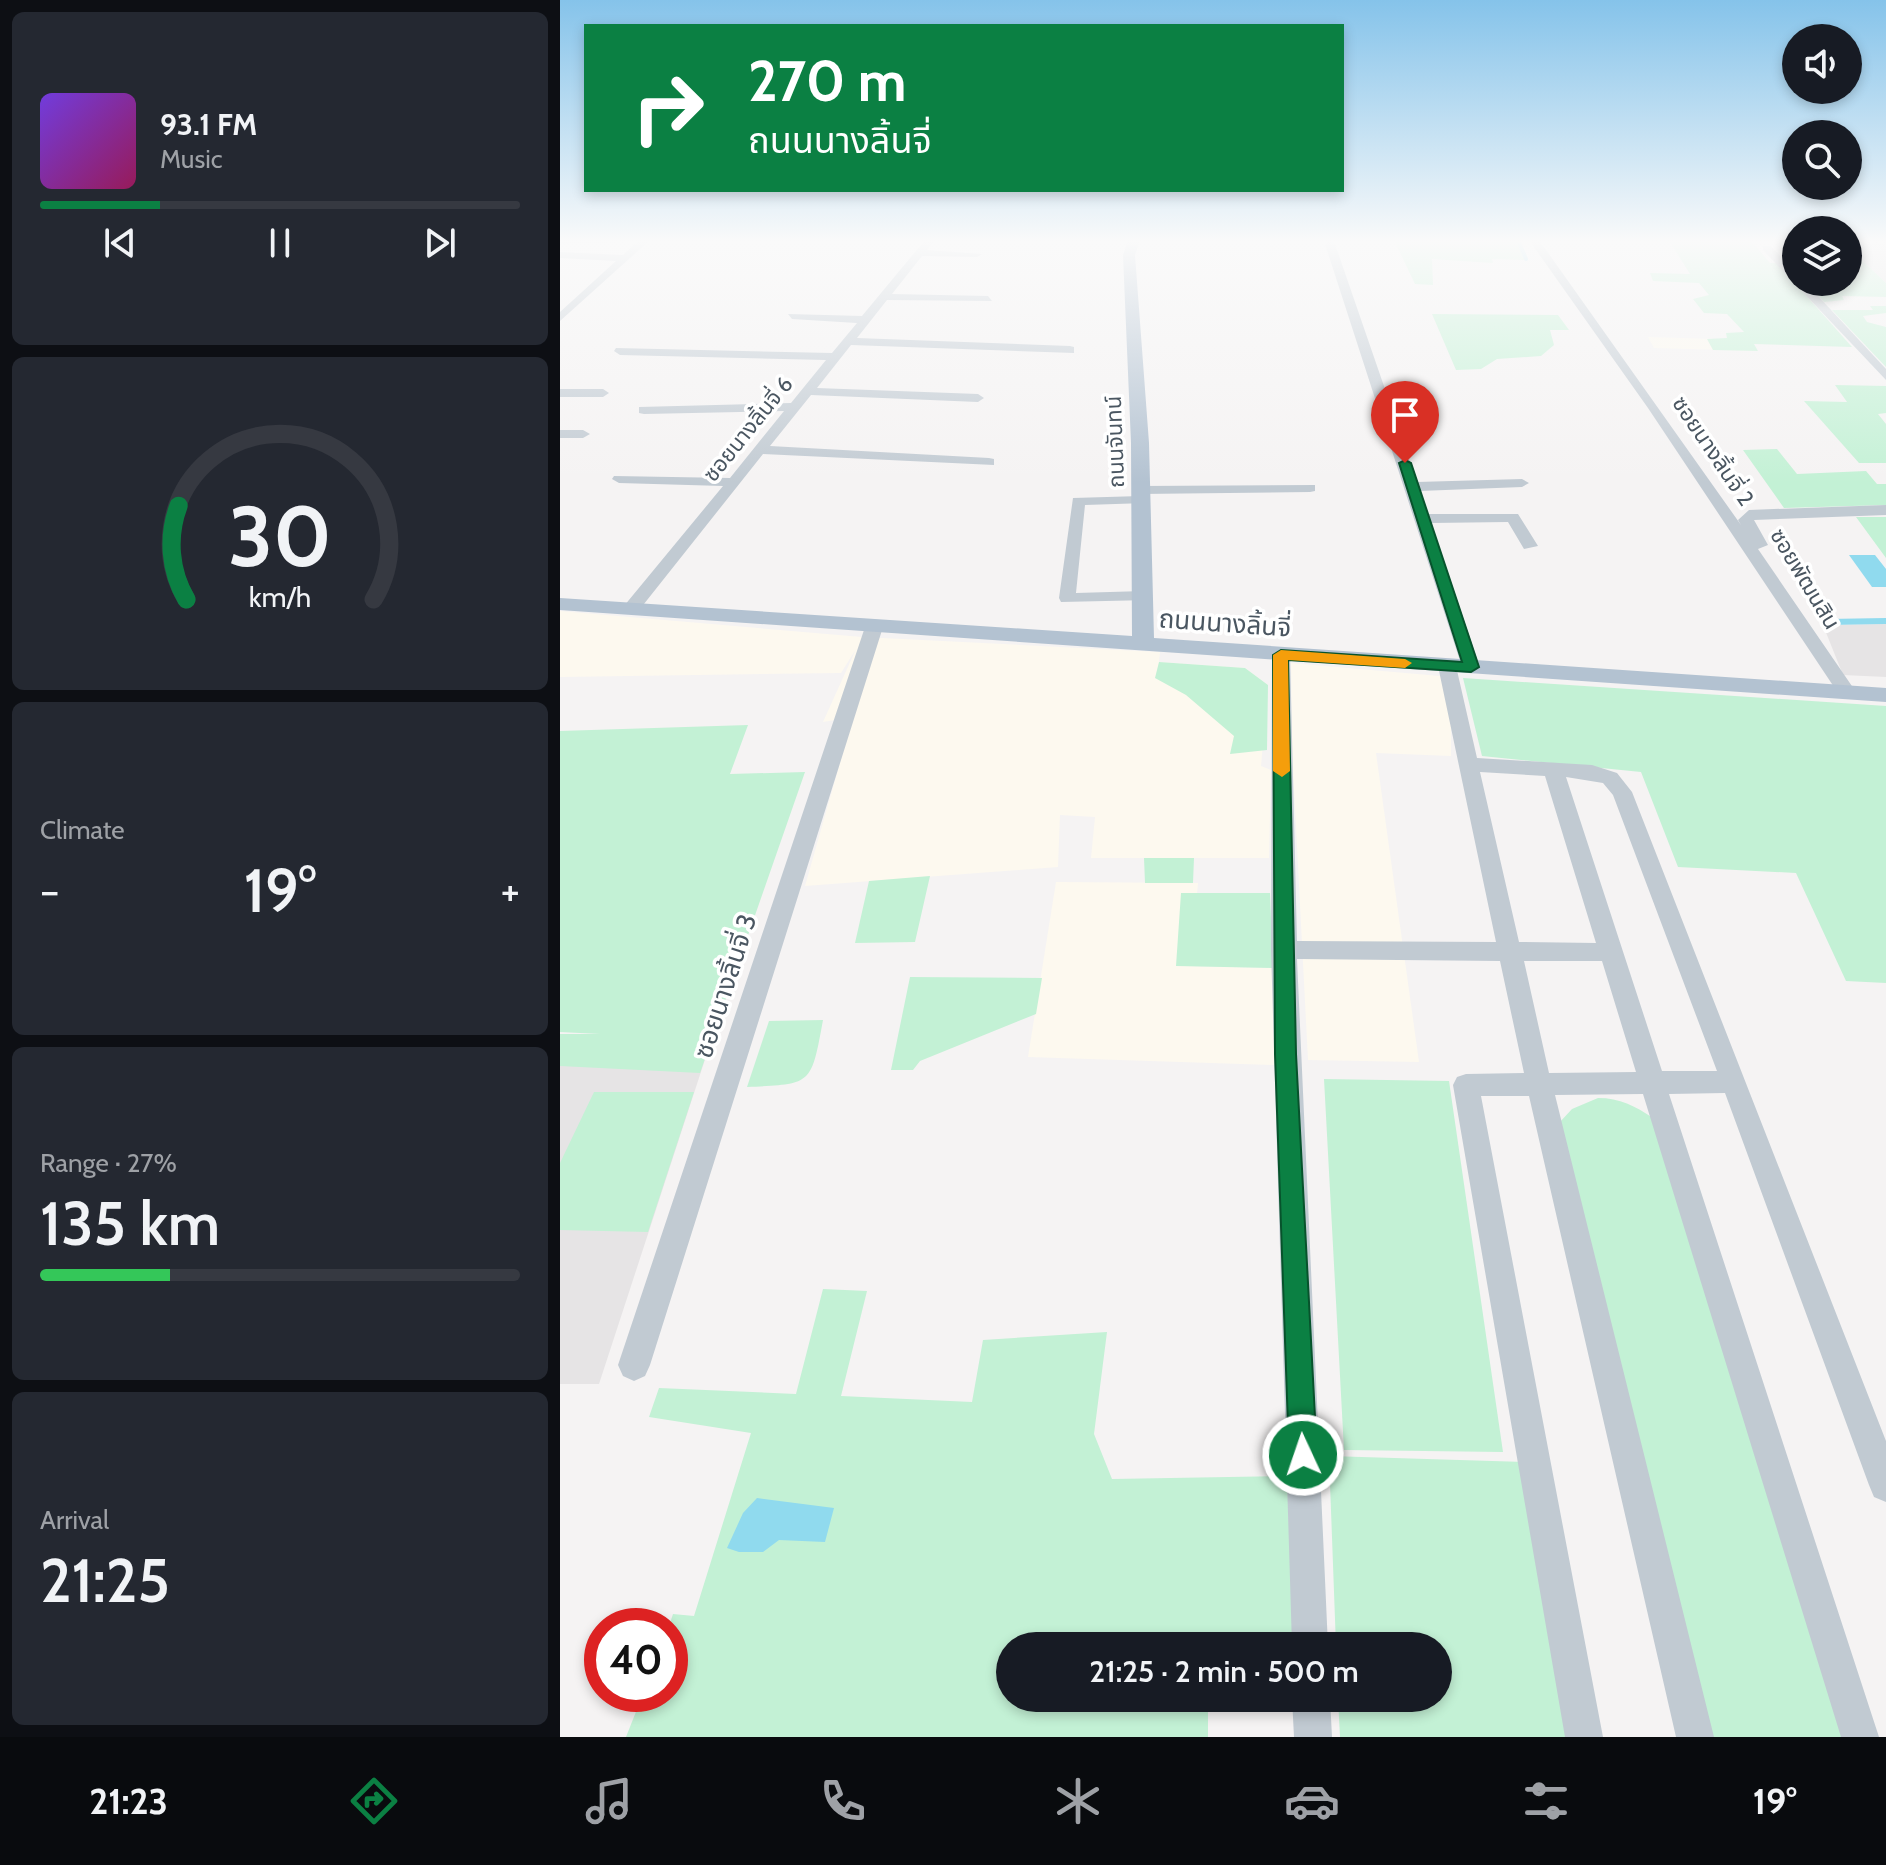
<!DOCTYPE html>
<meta charset="utf-8">
<style>
:root{--surface:#171b24;--page:#242831;--text:#f1f3f6;--muted:#9ea1a6;--line:#363941;--accent:#0b8043}
body{margin:0;font-family:Cabin,"Noto Sans Thai",sans-serif;background:var(--page);color:var(--text);height:100vh;display:flex;flex-direction:column;font-size:30px;white-space:nowrap}
*{box-sizing:border-box;margin:0}
p{font-size:26px;color:var(--muted)}
.icon{flex:none;width:44px;height:44px;fill:none;stroke:currentColor;stroke-width:2;stroke-linecap:round;stroke-linejoin:round}
.map{position:relative;flex:1;overflow:hidden}
.drawer{display:flex;flex-direction:column;gap:12px;padding:12px;background:#0d0f14;width:560px}
.drawer>*{flex:none}
.banner{position:absolute;left:24px;top:24px;width:760px;height:168px;border-radius:0px;box-shadow:0 4px 12px #0003;background:#0b8043;color:#fff;overflow:hidden}
.tools{position:absolute;left:1222px;top:24px;display:grid;gap:16px}
.tools a{display:grid;place-items:center;width:80px;height:80px;border-radius:50%;background:var(--surface);box-shadow:0 4px 12px #0003;font-size:40px}
.speed{position:absolute;left:24px;top:1608px;display:flex;gap:16px;font-size:40px;font-weight:700;text-align:center}
.speed>*{display:grid;place-content:center;width:104px;height:104px;border-radius:50%;background:var(--surface);box-shadow:0 4px 12px #0003;line-height:1}
.speed .limit{border:12px solid #d22;background:#fff;color:#111}
.pin{position:absolute;display:grid;place-items:center;width:68px;height:68px;color:#fff;margin:-82px -34px;border-radius:50% 50% 50% 0;rotate:-45deg;box-shadow:0 0 8px #0007}
.pin .icon{rotate:45deg}
.me{position:absolute;width:88px;margin:-44px;rotate:357deg;stroke-linejoin:round;filter:drop-shadow(0 0 6px #0008)}
.turn{display:flex;align-items:center;gap:28px;height:168px;padding:0 32px;font-size:36px}
.turn .icon{width:104px;height:104px;stroke-width:2.5}
.turn b{display:block;font-size:56px;line-height:68px}
.big{font-size:60px;font-weight:600;line-height:1.1}
.drawer .tile{flex:1;display:flex;flex-direction:column;justify-content:center;gap:12px;min-width:0;padding:0 28px;border-radius:12px;background:var(--page)}
.drawer .dial{align-items:center;gap:0}
.dial svg{height:208px;overflow:visible;fill:none;stroke:var(--line);stroke-width:7;stroke-linecap:round;text-anchor:middle}
.dial text{fill:var(--text);stroke:none}
.song{display:flex;align-items:center;gap:24px}
.cover{width:96px;height:96px;border-radius:12px;background:linear-gradient(135deg,hsl(260 70% 55%),hsl(330 70% 35%))}
.played{height:8px;border-radius:4px;background:linear-gradient(90deg,var(--accent) 25%,var(--line) 25%)}
.keys{display:flex;justify-content:space-around;direction:ltr}
.heat{display:flex;justify-content:space-between;align-items:center;font-size:44px;direction:ltr}
.charge{height:12px;border-radius:6px;background:linear-gradient(90deg,#34c759 27%,var(--line) 0)}
.trip{position:absolute;left:436px;top:1632px;width:456px;height:80px;border-radius:40px;background:var(--surface);box-shadow:0 4px 12px #0003;font-weight:600;line-height:80px;text-align:center}
.tabs{display:flex;height:128px;justify-content:space-around;align-items:center;background:#090b0e;color:var(--muted)}
.tabs .icon{width:56px;height:56px}
.tabs .on{color:var(--accent)}
.tabs b{font-size:36px;color:var(--text)}
main{display:flex;flex:1;min-height:0}
.map>svg:first-child{display:block}
</style>
<main>
<section class="drawer">
<div class="tile">
<div class="song"><i class="cover"></i><div><b>93.1 FM</b><p>Music</p></div></div>
<div class="played"></div>
<div class="keys"><svg class="icon" aria-label="previous" viewBox="0 0 24 24"><path d="M18 5L8 12l10 7zM5 5v14"/></svg><svg class="icon" aria-label="pause" viewBox="0 0 24 24"><path d="M8 5v14M16 5v14"/></svg><svg class="icon" aria-label="next" viewBox="0 0 24 24"><path d="M6 5l10 7-10 7zM19 5v14"/></svg></div>
</div>
<div class="tile dial"><svg viewBox="0 0 100 80">
<path d="M14 69A42 42 0 1 1 86 69"/>
<path d="M14 69A42 42 0 0 1 11 33" stroke="#0b8043"/>
<text x="50" y="56" font-size="32" font-weight="700">30</text>
<text x="50" y="72" font-size="11">km/h</text>
</svg></div>
<div class="tile"><p>Climate</p>
<div class="heat"><a>−</a><b class="big">19°</b><a>+</a></div>
</div>
<div class="tile"><p>Range · 27%</p><b class="big">135 km</b><div class="charge"></div></div>
<div class="tile"><p>Arrival</p><b class="big">21:25</b></div>
</section>
<div class="map">
<svg width="1326" height="1737" viewBox="0 0 1326 1737">
<rect width="100%" height="100%" fill="#f5f3f3"/>
<!-- commercial -->
<path fill="#fdf9ef" d="M1088,337L1190,340L1198,351L1094,348Z
M0,611L302,637L600,652L599,662L685,668L708,685L701,766L711,770L709,858H531L535,817L500,815L498,867L245,886L293,717L263,722L296,649L281,673L0,677Z
M731,663L891,677V756L816,753L859,1062L748,1060L732,749Z
M496,882L638,883L630,966L713,968L714,1065L468,1057Z"/>
<!-- education -->
<path fill="#e6e4e5" d="M1288,240H1326V283L1288,247Z
M1326,624V677L1283,675L1263,625Z
M0,1034L153,1035L39,1384H0Z"/>
<!-- green -->
<path fill="#c3f1d5" d="M834,240L960,241L968,260L932,259L933,263L872,259L873,285L855,284Z
M1099,240H1185L1194,244L1210,263H1217L1292,347L1194,344L1198,351L1153,350L1147,339L1167,338L1166,333L1184,332L1167,314L1144,313L1133,299L1149,295L1139,283L1093,281L1090,273L1130,274L1110,242Z
M1288,247L1326,283V297L1282,296L1284,300L1264,302L1246,282H1288Z
M1310,306H1326V313L1303,316L1307,322L1326,327V367L1272,310H1313Z
M872,314L998,315L1009,330H990L994,345L981,356L937,359L921,369L896,370Z
M1275,385L1326,386V413L1318,414L1326,424V463H1299L1244,401L1287,402Z
M1217,449L1237,474L1306,471L1317,484H1326V505L1224,508L1183,450Z
M1296,517H1326V558Z
M599,662L685,668L708,685L707,750L670,754L674,736L626,695L595,678Z
M903,678L1326,706V983L1286,981L1236,873L1118,867L1081,772L922,756Z
M188,725L170,774L245,772L140,1073L0,1066V1034H40L0,1032V731Z
M584,858H634L633,883H585Z
M370,876L355,942L295,943L309,881Z
M621,893H710L713,968L616,966Z
M350,977L482,978L476,1014L360,1061L353,1070H331Z
M263,1020C251,1086 252,1084 187,1087L209,1021Z
M764,1079L889,1081L943,1452L784,1450Z
M34,1092H134L88,1232L0,1230V1163Z
M1038,1098C1060,1098 1075,1106 1093,1118L1287,1737H1150L999,1123L1012,1109Z
M263,1289L307,1291L281,1396L412,1402L423,1340L547,1332L534,1434L552,1479L727,1476L734,1646H450V1698H648V1737H66L83,1694H110L109,1626L113,1614L134,1616L191,1433L89,1417L99,1388L236,1394Z
M769,1456L965,1462L1015,1737H780L778,1698H878V1646H776Z"/>
<!-- water -->
<path fill="#90daee" d="M1289,555H1315L1326,569V587H1312Z
M197,1498L274,1508L265,1542L219,1540L203,1552H179L167,1548L183,1513Z"/>
<g fill="none" stroke-linecap="round" stroke-linejoin="round">
<!-- stream-far1 -->
<path stroke="#90daee" stroke-width="4" d="M958,240L966,259"/>
<!-- stream -->
<path stroke="#90daee" stroke-width="6" d="M1267,622L1326,621"/>
<!-- minor -->
<path fill="#c1cad2" fill-rule="evenodd" d="M0,240L79,241L90,240L0,321V312L56,261L0,258V252L63,255L77,242L0,244Z
M365,240H375L367,250L422,254L417,257L362,256L332,294L428,296L432,301L327,300L297,338L510,346L514,347V353L291,345L257,388L418,394L424,398L418,402L251,395L210,446L429,458L434,459V465L203,454L76,614H64V606L163,486L59,483L52,479L54,476L170,478L224,411L84,414L79,413V407L231,403L266,360L60,355L54,351L56,348L272,353L297,323L232,319L228,314L302,316Z
M969,240H979L1181,525L1178,520L1189,510L1326,505V515L1194,520L1208,545L1198,549L1296,692L1294,696H1280L1088,408Z
M770,241L775,244L857,482L962,479L969,483L962,487L860,491L868,514H958L978,546L964,549L948,522L871,523L920,667L917,671H905L902,667L765,244Z
M1203,246H1211L1236,273V282H1245L1326,369V380L1203,250Z
M0,389H43L49,393L43,397H0Z
M0,430H23L30,434L23,438H0Z
M755,485V491L750,492L580,494L573,490L580,486Z
M581,496L588,500L586,503L525,505L516,593L584,591L592,596L590,600L501,602L499,598L513,498Z
M314,622L323,627L90,1365L85,1376L74,1381L63,1376L58,1365L305,627Z
M721,650L730,655L737,941L936,942L878,666L881,662H893L896,666L917,758L1032,765L1057,773L1072,792L1326,1441V1502L1314,1497L1309,1485L1165,1093L1109,1094L1319,1737H1281L1083,1094L995,1095L1154,1737H1116L969,1096H921L1043,1737H1005L893,1085L897,1077L906,1074L964,1073L940,961L737,959L768,1646H732L711,950L712,655ZM920,772L985,776L1036,943L959,942ZM1006,777L1043,783L1053,795L1157,1071H1102ZM964,961H1042L1076,1072L989,1073Z
M732,1698H770L772,1737H734Z"/>
<!-- major -->
<path fill="#b3c2d1" fill-rule="evenodd" d="M568,240H580L575,255L589,443L594,638L1326,688V702L0,610V598L572,636L571,443L563,255Z"/>
</g>
<!-- sky -->
<linearGradient id="sky" x2="0" y2="1"><stop stop-color="#85c3ea"/><stop offset="0.5" stop-color="#fafafa"/><stop offset="1" stop-color="#fafafa" stop-opacity="0"/></linearGradient>
<rect width="1326" height="483" fill="url(#sky)"/>
<!-- route -->
<path fill="#0b8043" stroke="#07532c" stroke-width="2" d="M845,460L851,463L919,667L911,672L728,660L736,1054L757,1455L753,1465L743,1469L733,1465L729,1455L715,1054L713,655L721,650L902,662L839,463Z"/>
<!-- slow -->
<path fill="#f59e0b" d="M721,650L845,659L852,663L845,668L728,660L730,771L722,777L713,771V655Z"/>
<g text-anchor="middle" dominant-baseline="central" stroke-width="7" stroke-linejoin="round" paint-order="stroke">
<!-- far-street labels -->
<g font-size="22" fill="#4a5661" stroke="#fff">
<text transform="translate(188 429) rotate(-51)">ซอยนางลิ้นจี่ 6</text>
<text transform="translate(555 442) rotate(-92)">ถนนจันทน์</text>
<text transform="translate(1153 451) rotate(56)">ซอยนางลิ้นจี่ 2</text>
<text transform="translate(1245 579) rotate(59)">ซอยพัฒนสิน</text>
</g>
<!-- street labels -->
<g font-size="26" fill="#4a5661" stroke="#fff">
<text transform="translate(665 623) rotate(4)">ถนนนางลิ้นจี่</text>
<text transform="translate(165 986) rotate(-72)">ซอยนางลิ้นจี่ 3</text>
</g>
</g>
</svg>
<div class="tools">
<a><svg class="icon" aria-label="sound" viewBox="0 0 24 24"><path d="M4 9h4l5-4v14l-5-4H4zM17 9q2 3 0 6"/></svg></a>
<a><svg class="icon" aria-label="search" viewBox="0 0 24 24"><circle cx="10" cy="10" r="6"/><path d="M15 15l6 6"/></svg></a>
<a><svg class="icon" aria-label="layers" viewBox="0 0 24 24"><path d="M12 4l9 5-9 5-9-5zM3 14l9 5 9-5"/></svg></a>
</div>
<div class="speed"><div class="limit">40</div></div>
<div class="pin" style="left:845px;top:463px;background:#d93025"><svg class="icon" aria-label="arrive" viewBox="0 0 24 24"><path d="M6 21V4h12l-3 4 3 4H6"/></svg></div>
<svg class="me" style="left:743px;top:1455px" viewBox="-20 -20 40 40"><circle r="17" fill="#0b8043" stroke="#fff" stroke-width="3"/><path d="M0-11L8 9 0 5-8 9z" fill="#fff"/></svg>
<div class="trip">21:25 · 2 min · 500 m</div>
<div class="banner">
<div class="turn"><svg class="icon" aria-label="right" viewBox="0 0 24 24"><path d="M7 20v-9h11M14 6l5 5-5 5"/></svg><div><b>270 m</b>ถนนนางลิ้นจี่</div></div>
</div>
</div>
</main>
<nav class="tabs">
<b>21:23</b>
<svg class="icon on" aria-label="directions" viewBox="0 0 24 24"><path d="M12 3l9 9-9 9-9-9zM9 14v-3h6M13 9l2 2-2 2"/></svg>
<svg class="icon" aria-label="music" viewBox="0 0 24 24"><path d="M9 18V5l10-2v13"/><circle cx="6" cy="18" r="3"/><circle cx="16" cy="16" r="3"/></svg>
<svg class="icon" aria-label="phone" viewBox="0 0 24 24"><path d="M5 4h4l2 5-3 2q2 4 5 5l2-3 5 2v4C11 20 4 13 5 4z"/></svg>
<svg class="icon" aria-label="climate" viewBox="0 0 24 24"><path d="M12 3v18M4 7l16 10M4 17L20 7"/></svg>
<svg class="icon" aria-label="car" viewBox="0 0 24 24"><path d="M5 17H2v-5l4-1 3-4h7l3 4 3 1v5h-3M9 17h6M6 11h13"/><circle cx="7" cy="17" r="2"/><circle cx="17" cy="17" r="2"/></svg>
<svg class="icon" aria-label="filters" viewBox="0 0 24 24"><path d="M4 7h16M4 17h16"/><circle cx="9" cy="7" r="2"/><circle cx="15" cy="17" r="2"/></svg>
<b>19°</b>
</nav>
